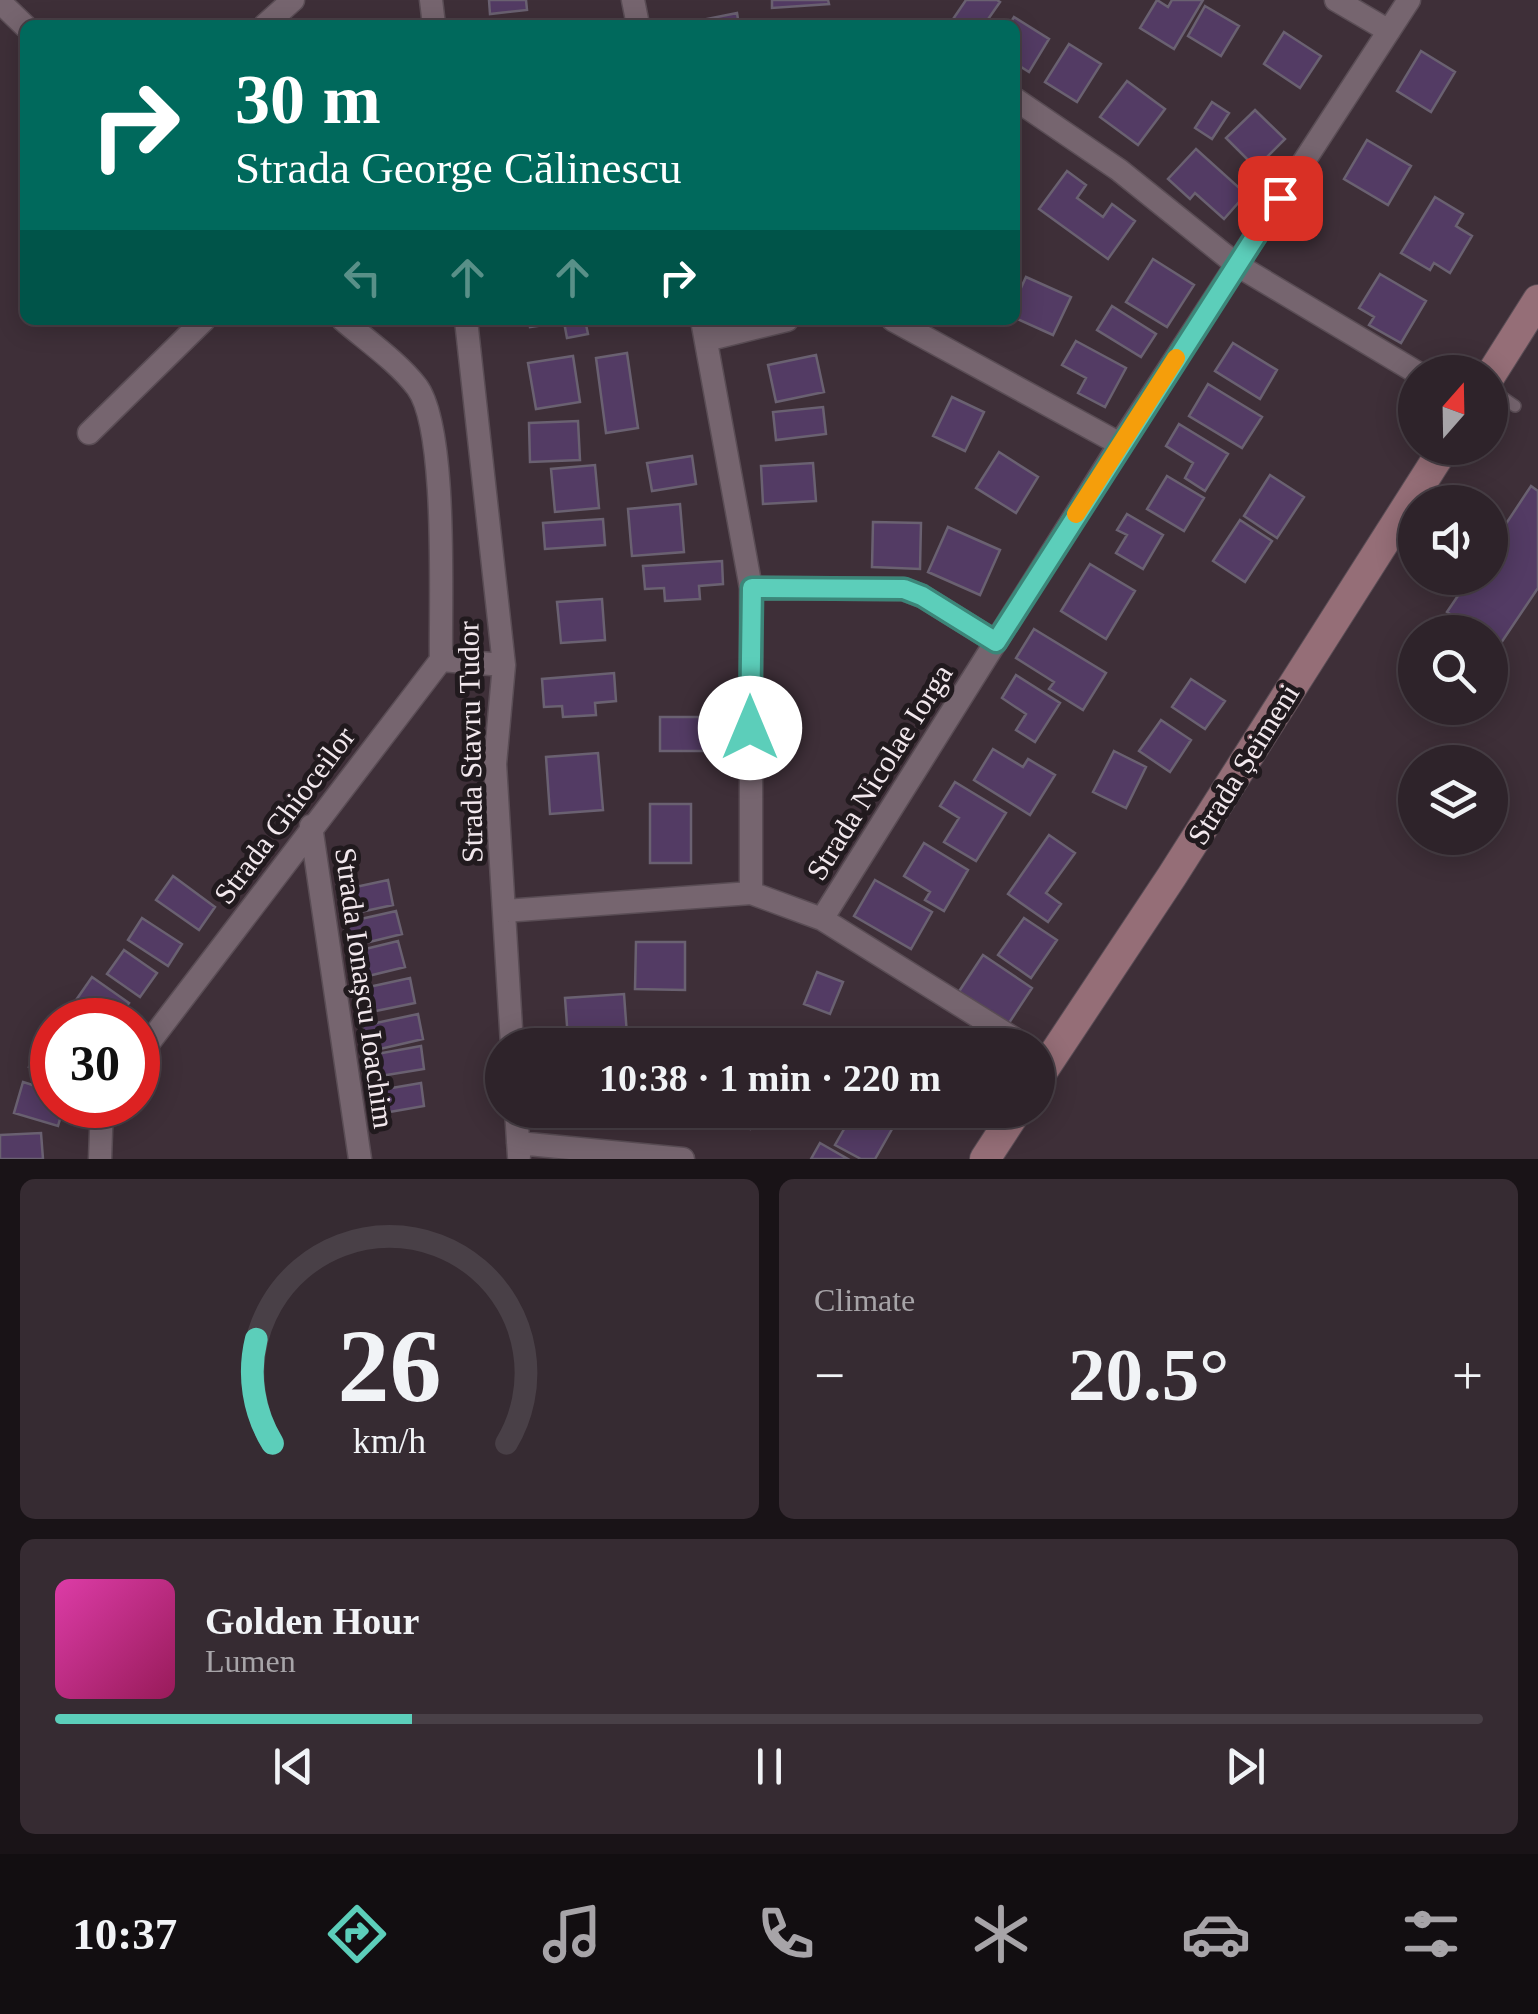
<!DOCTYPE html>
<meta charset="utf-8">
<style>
:root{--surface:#2e232a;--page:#362b32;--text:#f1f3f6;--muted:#a7a4a8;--line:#494047;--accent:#5cceba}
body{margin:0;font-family:"Times New Roman",serif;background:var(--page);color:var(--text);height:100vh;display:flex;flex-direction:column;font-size:38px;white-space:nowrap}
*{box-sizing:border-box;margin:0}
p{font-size:32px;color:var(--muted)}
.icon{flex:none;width:55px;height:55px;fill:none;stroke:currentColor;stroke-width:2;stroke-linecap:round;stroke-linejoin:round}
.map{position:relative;height:1159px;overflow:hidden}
.side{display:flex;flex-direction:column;gap:20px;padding:20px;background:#191317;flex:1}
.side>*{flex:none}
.banner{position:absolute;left:20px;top:20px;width:1000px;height:305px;border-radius:15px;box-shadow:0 5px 25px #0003,0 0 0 2px var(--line);background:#00695c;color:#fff;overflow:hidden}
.needle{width:65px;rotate:20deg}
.controls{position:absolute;left:1398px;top:355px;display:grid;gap:20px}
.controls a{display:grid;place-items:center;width:110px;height:110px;border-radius:50%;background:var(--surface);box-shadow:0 5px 25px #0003,0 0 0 2px var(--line);font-size:50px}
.speed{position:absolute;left:30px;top:998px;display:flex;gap:20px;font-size:50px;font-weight:700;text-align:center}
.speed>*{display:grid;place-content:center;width:130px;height:130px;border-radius:50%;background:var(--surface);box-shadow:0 5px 25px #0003,0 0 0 2px var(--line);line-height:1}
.speed .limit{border:15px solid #d22;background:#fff;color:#111}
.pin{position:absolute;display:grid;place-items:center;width:85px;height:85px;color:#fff;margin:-42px;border-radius:20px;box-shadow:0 5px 15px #0006}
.me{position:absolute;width:110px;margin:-55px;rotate:0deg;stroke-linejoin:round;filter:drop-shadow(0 0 8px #0008)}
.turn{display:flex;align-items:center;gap:35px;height:210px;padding:0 50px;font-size:45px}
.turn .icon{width:130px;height:130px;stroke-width:2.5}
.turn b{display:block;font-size:70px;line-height:85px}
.lanes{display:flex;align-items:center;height:95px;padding:0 50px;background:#0003;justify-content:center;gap:50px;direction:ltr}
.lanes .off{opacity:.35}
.big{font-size:75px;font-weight:700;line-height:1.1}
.side .widget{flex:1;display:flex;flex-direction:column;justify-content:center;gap:15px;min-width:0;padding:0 35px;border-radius:15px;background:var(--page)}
.side .dial{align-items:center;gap:0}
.dial svg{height:260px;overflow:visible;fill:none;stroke:var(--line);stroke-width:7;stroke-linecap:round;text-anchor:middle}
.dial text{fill:var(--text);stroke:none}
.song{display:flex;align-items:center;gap:30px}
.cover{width:120px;height:120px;border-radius:15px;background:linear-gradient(135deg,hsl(320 70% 55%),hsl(330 70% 35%))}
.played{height:10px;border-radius:5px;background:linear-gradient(90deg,var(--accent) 25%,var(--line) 25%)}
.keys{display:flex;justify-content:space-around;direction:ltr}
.heat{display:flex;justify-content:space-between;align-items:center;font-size:55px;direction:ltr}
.side .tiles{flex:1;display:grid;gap:20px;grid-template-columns:1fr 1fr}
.widget:last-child{grid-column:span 2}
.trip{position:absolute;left:485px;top:1028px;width:570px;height:100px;border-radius:50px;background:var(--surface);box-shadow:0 5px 25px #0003,0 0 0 2px var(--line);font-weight:700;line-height:100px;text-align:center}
.menu{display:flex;height:160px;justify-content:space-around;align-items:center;background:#120e11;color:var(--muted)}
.menu .icon{width:70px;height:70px}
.menu .active{color:var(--accent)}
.menu b{font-size:45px;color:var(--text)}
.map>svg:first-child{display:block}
</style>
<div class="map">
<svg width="1538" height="1159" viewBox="0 0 1538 1159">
<rect width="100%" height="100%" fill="#3e2f38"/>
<!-- building -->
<path fill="#533b64" stroke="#6a6171" stroke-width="2.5" d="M489,0H526L527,10L490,14Z
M772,0H828L829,4L772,8Z
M966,0H997L1000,2L984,25H949Z
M1157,0L1168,7L1172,0H1203L1174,49L1140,28Z
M1205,6L1239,26L1221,56L1188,36Z
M737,13L739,25H677Z
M1014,17L1049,39L1029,72L1015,63V25H1009Z
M1284,32L1321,56L1300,88L1264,64Z
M1069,44L1101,64L1077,102L1045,82Z
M1421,51L1455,72L1431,112L1397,91Z
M1127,81L1165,109L1138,145L1100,117Z
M1212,102L1229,113L1212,139L1195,128Z
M1255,110L1285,139L1256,168L1226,138Z
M1367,140L1411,166L1388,205L1344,179Z
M1196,149L1246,194L1224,219L1195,193L1190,199L1168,179Z
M1067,171L1086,185L1077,198L1103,217L1112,204L1135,221L1108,259L1039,209Z
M1435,197L1463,214L1456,226L1472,236L1450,273L1434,263L1430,270L1401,253Z
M1153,259L1194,285L1167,327L1126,302Z
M1380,274L1426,301L1401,343L1369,325L1374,317L1359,308Z
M1026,277L1071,297L1053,335L1015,318V301Z
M1112,306L1156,334L1141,357L1097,330Z
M529,320H585L588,334L567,338L564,322L530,327Z
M1076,341L1126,368L1105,407L1078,393L1086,378L1062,365Z
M1233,343L1277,370L1260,399L1215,371Z
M627,353L638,428L606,433L596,358Z
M816,355L824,392L776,402L768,365Z
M573,356L580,402L536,409L528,363Z
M1208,384L1262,417L1242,448L1189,416Z
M952,397L984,412L965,451L933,436Z
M823,407L826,434L776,440L773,412Z
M578,421L580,460L530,462L529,423Z
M1179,424L1228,454L1205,491L1185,478L1193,463L1166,446Z
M999,452L1038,477L1016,513L976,488Z
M692,456L696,484L652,491L647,463Z
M813,463L816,501L763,504L761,466Z
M595,465L599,508L555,512L551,469Z
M1270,475L1304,497L1277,538L1244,516Z
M1167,476L1204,498L1184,531L1147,509Z
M1531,486L1538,491V588L1499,646L1490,640V632H1478L1447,612L1470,578H1490V548Z
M680,504L684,552L632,556L628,509Z
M1127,514L1163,535L1143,569L1116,553L1127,535L1117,530Z
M603,519L605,545L545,549L543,523Z
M1240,520L1272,541L1245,582L1213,561Z
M873,522L921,523L920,569L872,567Z
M948,527L1000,550L980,595L928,572Z
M722,561L723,584L699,586L700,599L665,601L664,588L645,589L643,566Z
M1090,564L1135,591L1106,639L1061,611Z
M602,599L605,640L561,643L557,602Z
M1034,629L1106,673L1083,710L1049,689L1054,682L1016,658Z
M614,673L616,701L595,703L596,715L563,717L562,706L544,707L542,679Z
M1016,675L1060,703L1035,742L1016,730L1026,714L1002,698Z
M1191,679L1225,701L1205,729L1172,707Z
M660,717H705V751H660Z
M1161,720L1191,740L1170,772L1139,751Z
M993,749L1023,767L1028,759L1055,775L1030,815L974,780Z
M1114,751L1146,767L1126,808L1093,792Z
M598,753L603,810L550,814L546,757Z
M955,782L1006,813L976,861L944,842L959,818L940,806Z
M650,804H691V863H650Z
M1049,835L1075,853L1046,893L1061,904L1048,922L1008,894Z
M924,843L968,870L944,911L925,900L930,892L904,876Z
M173,876L215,907L199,930L156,900Z
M388,880L393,905L342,916L337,891Z
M875,880L932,912L911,949L854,916Z
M396,911L402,934L349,947L343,923Z
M142,918L182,944L168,966L128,940Z
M1024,918L1057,940L1031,978L998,955Z
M398,941L405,967L356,979L349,953Z
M636,942H685V990L635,989Z
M124,950L157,973L140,997L107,974Z
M983,955L1032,988L1007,1026L958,993Z
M817,972L843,982L830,1014L804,1004Z
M92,977L129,1003L116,1020H97L74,1003Z
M410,978L415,1003L361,1014L355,990Z
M624,994L627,1035L568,1039L565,998Z
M418,1014L423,1039L367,1052L362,1026Z
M43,1038L52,1043V1078L29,1067Z
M421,1046L424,1069L374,1077L371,1055Z
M23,1082L52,1091V1105H64L58,1126L14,1113Z
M421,1083L424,1106L378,1114L374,1091Z
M714,1110H756L750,1129L712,1116Z
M855,1110H891L900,1115L875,1159H861L835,1145Z
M41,1133L43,1159H0V1135Z
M820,1143L848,1159H811Z"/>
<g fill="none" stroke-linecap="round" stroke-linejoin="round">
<defs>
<path id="service" d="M1490,389L1515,406"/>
<path id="minor" d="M431,0L434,25
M633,0L638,25
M1336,0L1389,31
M0,2L25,26
M265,25L293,0
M1015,99L1119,170L1237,265L1416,372
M343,320C366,340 398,362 417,387C448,429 440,603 441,660
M466,320L504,665L495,764L512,1045
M702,320L751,588V893
M893,320L1120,444
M706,340L787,320
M89,433L204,320
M751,588L903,589L922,596L996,642
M311,826L360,1159
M504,911L751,893L822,919L1024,1045
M822,919L1120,444L1409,0
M138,1057L441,660L504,665
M516,1110L519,1156
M518,1143L683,1159
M100,1159L102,1105"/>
<path id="secondary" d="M1490,376L1538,300
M1038,1078L1172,876L1444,448
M985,1159L1017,1110"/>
</defs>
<!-- service casing -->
<use href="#service" stroke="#5a4d55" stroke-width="14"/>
<!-- minor casing -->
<use href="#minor" stroke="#5a4d55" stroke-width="25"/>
<!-- secondary casing -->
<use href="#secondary" stroke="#5a4d55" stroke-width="32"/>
<!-- service -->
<use href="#service" stroke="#76656f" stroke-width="11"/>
<!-- minor -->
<use href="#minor" stroke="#76656f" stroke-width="22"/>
<!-- secondary -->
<use href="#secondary" stroke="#956e77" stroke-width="30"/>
</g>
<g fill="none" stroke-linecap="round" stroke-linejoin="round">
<defs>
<path id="route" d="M750,728L752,588L904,589L922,596L996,642L1280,198"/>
</defs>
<!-- route casing -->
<use href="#route" stroke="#3c8679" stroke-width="25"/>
<!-- route -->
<use href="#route" stroke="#5cceba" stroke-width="18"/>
<!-- slow -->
<path stroke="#f59e0b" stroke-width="18" d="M1076,514L1176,358"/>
</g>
<g text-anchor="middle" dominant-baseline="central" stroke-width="10" stroke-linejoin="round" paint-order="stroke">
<!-- street labels -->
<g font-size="30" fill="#f2e8ed" stroke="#211a1e">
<text transform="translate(470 742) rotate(-91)">Strada Stavru Tudor</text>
<text transform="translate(1243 764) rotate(-58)">Strada Șeimeni</text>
<text transform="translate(879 772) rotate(-58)">Strada Nicolae Iorga</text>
<text transform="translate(284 815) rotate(-53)">Strada Ghioceilor</text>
<text transform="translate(365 988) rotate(82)">Strada Ionașcu Ioachim</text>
</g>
</g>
</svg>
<div class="controls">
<a><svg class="needle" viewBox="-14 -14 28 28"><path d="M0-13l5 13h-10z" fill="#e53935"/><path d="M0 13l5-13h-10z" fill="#a7a4a8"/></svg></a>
<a><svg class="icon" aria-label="sound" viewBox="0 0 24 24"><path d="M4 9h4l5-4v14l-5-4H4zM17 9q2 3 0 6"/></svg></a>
<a><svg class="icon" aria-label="search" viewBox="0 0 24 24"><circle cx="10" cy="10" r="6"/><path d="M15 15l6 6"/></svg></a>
<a><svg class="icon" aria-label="layers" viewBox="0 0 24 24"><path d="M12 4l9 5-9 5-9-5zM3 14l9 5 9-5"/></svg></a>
</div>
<div class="speed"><div class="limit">30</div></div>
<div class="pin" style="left:1280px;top:198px;background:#d93025"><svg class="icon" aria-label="arrive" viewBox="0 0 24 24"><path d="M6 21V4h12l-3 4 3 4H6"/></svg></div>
<svg class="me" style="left:750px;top:728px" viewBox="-20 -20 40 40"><circle r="19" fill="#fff"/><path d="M0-13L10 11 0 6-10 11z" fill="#5cceba"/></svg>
<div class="trip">10:38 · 1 min · 220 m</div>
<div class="banner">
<div class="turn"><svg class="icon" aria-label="right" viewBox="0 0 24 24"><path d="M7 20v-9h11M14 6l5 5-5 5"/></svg><div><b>30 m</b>Strada George Călinescu</div></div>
<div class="lanes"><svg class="icon off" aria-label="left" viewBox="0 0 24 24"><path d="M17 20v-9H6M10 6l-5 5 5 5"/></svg><svg class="icon off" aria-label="ahead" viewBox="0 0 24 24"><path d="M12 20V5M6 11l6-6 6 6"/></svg><svg class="icon off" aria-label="ahead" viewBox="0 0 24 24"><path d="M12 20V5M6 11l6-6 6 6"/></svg><svg class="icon" aria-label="right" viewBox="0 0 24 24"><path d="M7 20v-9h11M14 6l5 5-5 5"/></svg></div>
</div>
</div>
<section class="side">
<div class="tiles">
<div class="widget dial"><svg viewBox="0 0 100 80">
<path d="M14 69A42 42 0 1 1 86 69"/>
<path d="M14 69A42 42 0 0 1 9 37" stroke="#5cceba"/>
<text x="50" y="56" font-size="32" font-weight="700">26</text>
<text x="50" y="72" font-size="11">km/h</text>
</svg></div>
<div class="widget"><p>Climate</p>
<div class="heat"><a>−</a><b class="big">20.5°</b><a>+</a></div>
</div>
<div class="widget">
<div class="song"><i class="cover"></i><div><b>Golden Hour</b><p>Lumen</p></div></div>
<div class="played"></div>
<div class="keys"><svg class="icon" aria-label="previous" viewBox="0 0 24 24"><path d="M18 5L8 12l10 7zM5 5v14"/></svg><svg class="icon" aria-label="pause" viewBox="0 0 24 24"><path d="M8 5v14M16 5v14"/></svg><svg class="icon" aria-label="next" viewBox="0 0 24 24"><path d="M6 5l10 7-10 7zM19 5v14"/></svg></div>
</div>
</div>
</section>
<nav class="menu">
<b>10:37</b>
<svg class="icon active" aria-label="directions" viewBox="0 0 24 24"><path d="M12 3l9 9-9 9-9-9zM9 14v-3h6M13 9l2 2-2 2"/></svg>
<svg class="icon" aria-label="music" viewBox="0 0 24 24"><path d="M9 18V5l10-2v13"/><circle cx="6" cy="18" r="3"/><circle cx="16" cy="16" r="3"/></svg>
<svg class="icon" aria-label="phone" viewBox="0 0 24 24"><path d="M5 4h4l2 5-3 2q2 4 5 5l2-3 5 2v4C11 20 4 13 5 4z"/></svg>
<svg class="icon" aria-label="climate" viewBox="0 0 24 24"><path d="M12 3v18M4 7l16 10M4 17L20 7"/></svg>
<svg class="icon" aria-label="car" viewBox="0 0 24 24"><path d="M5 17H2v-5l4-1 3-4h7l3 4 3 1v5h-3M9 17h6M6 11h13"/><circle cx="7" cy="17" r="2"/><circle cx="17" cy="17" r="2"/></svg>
<svg class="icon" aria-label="filters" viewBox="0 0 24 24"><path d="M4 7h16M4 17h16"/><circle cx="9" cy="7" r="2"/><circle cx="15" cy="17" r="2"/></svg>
</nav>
